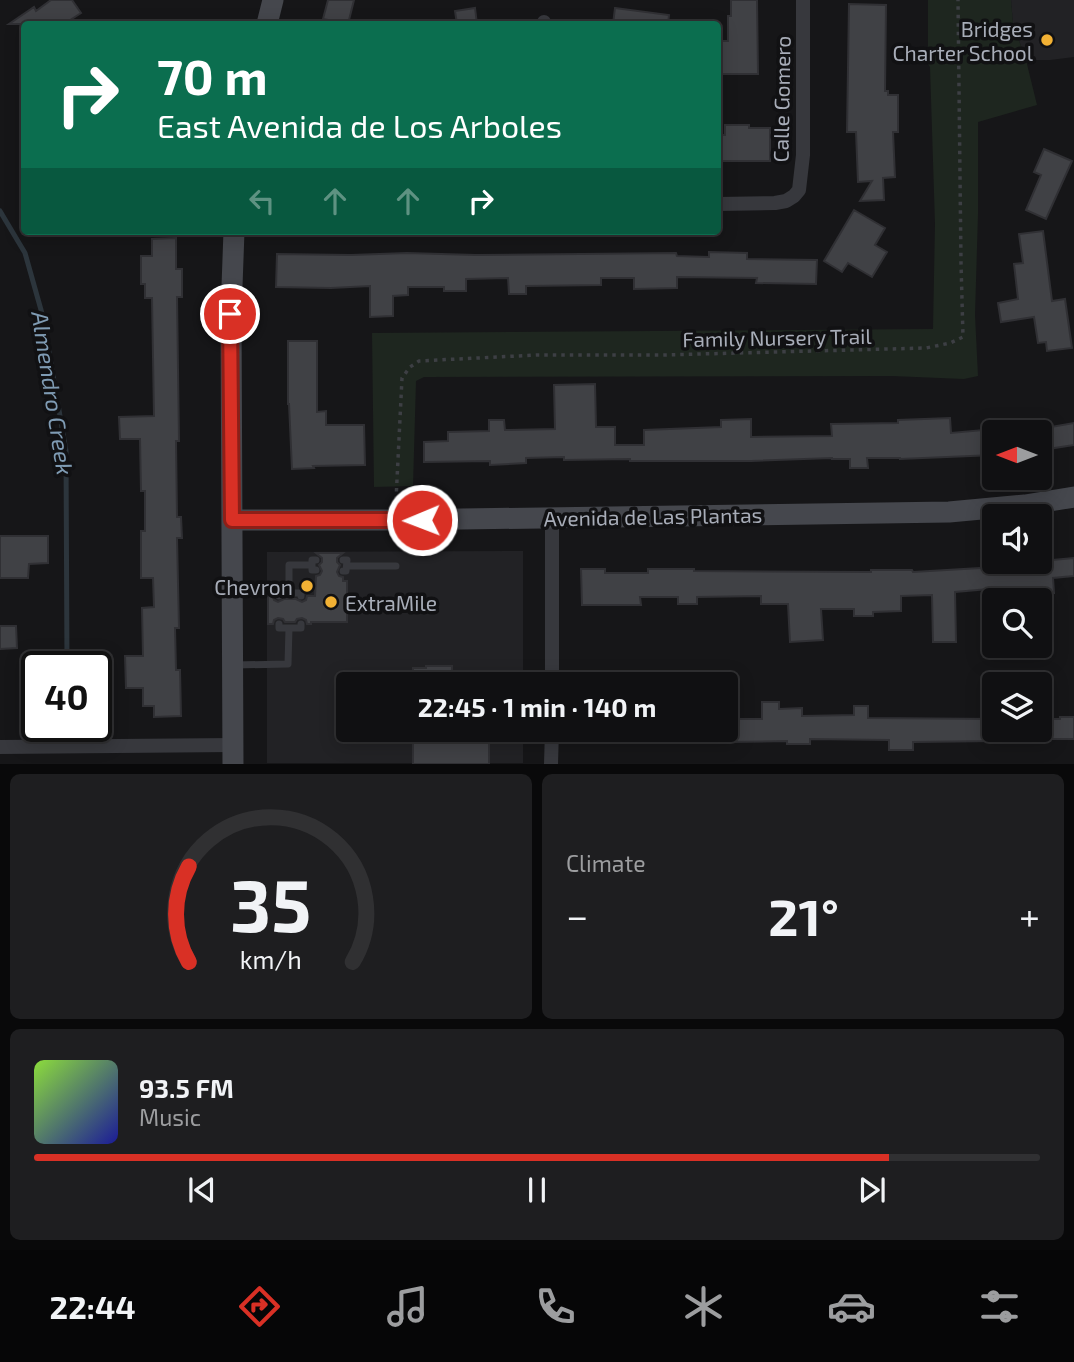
<!DOCTYPE html>
<meta charset="utf-8">
<style>
:root{--surface:#101012;--page:#1e1e20;--text:#f1f3f6;--muted:#9c9d9f;--line:#303032;--accent:#d93025}
body{margin:0;font-family:"Exo 2",sans-serif;background:var(--page);color:var(--text);height:100vh;display:flex;flex-direction:column;font-size:26px;white-space:nowrap}
*{box-sizing:border-box;margin:0}
p{font-size:23px;color:var(--muted)}
.icon{flex:none;width:38px;height:38px;fill:none;stroke:currentColor;stroke-width:2;stroke-linecap:round;stroke-linejoin:round}
.map{position:relative;height:764px;overflow:hidden}
.panel{display:flex;flex-direction:column;gap:10px;padding:10px;background:#09090a;flex:1}
.panel>*{flex:none}
.banner{position:absolute;left:21px;top:21px;width:700px;height:214px;border-radius:7px;box-shadow:0 4px 18px #0003,0 0 0 2px var(--line);background:#0b6e4f;color:#fff;overflow:hidden}
.needle{width:46px;rotate:270deg}
.fabs{position:absolute;left:982px;top:420px;display:grid;gap:14px}
.fabs a{display:grid;place-items:center;width:70px;height:70px;border-radius:7px;background:var(--surface);box-shadow:0 4px 18px #0003,0 0 0 2px var(--line);font-size:35px}
.speed{position:absolute;left:21px;top:651px;display:flex;gap:14px;font-size:35px;font-weight:700;text-align:center}
.speed>*{display:grid;place-content:center;width:91px;height:91px;border-radius:50%;background:var(--surface);box-shadow:0 4px 18px #0003,0 0 0 2px var(--line);line-height:1}
.speed .limit{border:4px solid #111;border-radius:10px;background:#fff;color:#111}
.pin{position:absolute;display:grid;place-items:center;width:60px;height:60px;color:#fff;margin:-30px;border:4px solid #fff;border-radius:50%;box-shadow:0 2px 7px #0007}
.me{position:absolute;width:77px;margin:-38px;rotate:269deg;stroke-linejoin:round;filter:drop-shadow(0 0 5px #0008)}
.turn{display:flex;align-items:center;gap:24px;height:147px;padding:0 21px;font-size:32px}
.turn .icon{width:91px;height:91px;stroke-width:2.5}
.turn b{display:block;font-size:49px;line-height:60px}
.lanes{display:flex;align-items:center;height:66px;padding:0 21px;background:#0003;justify-content:center;gap:35px;direction:ltr}
.lanes .off{opacity:.35}
.big{font-size:52px;font-weight:700;line-height:1.1}
.panel .card{flex:1;display:flex;flex-direction:column;justify-content:center;gap:10px;min-width:0;padding:0 24px;border-radius:10px;background:var(--page)}
.panel .dial{align-items:center;gap:0}
.dial svg{height:182px;overflow:visible;fill:none;stroke:var(--line);stroke-width:7;stroke-linecap:round;text-anchor:middle}
.dial text{fill:var(--text);stroke:none}
.song{display:flex;align-items:center;gap:21px}
.cover{width:84px;height:84px;border-radius:10px;background:linear-gradient(135deg,hsl(90 70% 55%),hsl(240 70% 35%))}
.played{height:7px;border-radius:4px;background:linear-gradient(90deg,var(--accent) 85%,var(--line) 85%)}
.keys{display:flex;justify-content:space-around;direction:ltr}
.heat{display:flex;justify-content:space-between;align-items:center;font-size:38px;direction:ltr}
.panel .tiles{flex:1;display:grid;gap:10px;grid-template-columns:1fr 1fr}
.card:last-child{grid-column:span 2}
.trip{position:absolute;left:336px;top:672px;width:402px;height:70px;border-radius:7px;background:var(--surface);box-shadow:0 4px 18px #0003,0 0 0 2px var(--line);font-weight:700;line-height:70px;text-align:center}
.tab-bar{display:flex;height:112px;justify-content:space-around;align-items:center;background:#060607;color:var(--muted)}
.tab-bar .icon{width:49px;height:49px}
.tab-bar .selected{color:var(--accent)}
.tab-bar b{font-size:32px;color:var(--text)}
.map>svg:first-child{display:block}
</style>
<div class="map">
<svg width="1074" height="764" viewBox="0 0 1074 764">
<rect width="100%" height="100%" fill="#161618"/>
<!-- built -->
<path fill="#222225" d="M1011,0H1074V57L1050,60H1026L1013,24Z
M523,551V684H348V730H523V763H267V552Z"/>
<!-- green -->
<path fill="#1e261f" d="M928,0H1011L1013,24L1026,60L1037,105L978,122V214L975,315L978,376L964,379L892,376L424,377L416,381L413,486L374,487L372,333L933,329L935,224L930,67L928,64Z"/>
<g fill="none" stroke-linecap="round" stroke-linejoin="round">
<!-- stream -->
<path stroke="#2c353c" stroke-width="5" d="M0,211L25,253L43,317L66,451L67,667"/>
</g>
<!-- building -->
<path fill="#404145" stroke="#303034" stroke-width="2" d="M51,0H72L81,13L64,24H9L34,7L36,11Z
M328,0H354L348,24L323,19Z
M731,0H757L758,74H721L720,41H728V16H731Z
M849,4L886,5L885,91H888V95H898V132H893L895,177L883,178L884,200L860,201L872,181L858,182L856,132H847Z
M475,8L477,24H457L455,11Z
M615,8L669,15L668,24H613Z
M725,125H749V128H770V161H718V135H725Z
M1044,149L1072,161L1046,219L1026,210L1041,175L1034,172Z
M854,210L885,228L875,245L887,252L872,277L848,263L842,272L824,261Z
M1043,231L1052,301L1065,299L1072,348L1047,351L1046,342L1038,343L1034,317L1001,322L998,303L1018,299L1014,264L1023,263L1019,234Z
M176,238V269H182V297H177L179,441H176L177,517H181L182,538H177L179,628H175L176,670H180L181,716L154,717V706H143V688H126L125,656H143L142,608L154,607L153,578H141V531H145V491H141L140,439H120L119,417L154,416L152,298H145V284H141V256H152V239Z
M709,252L747,253V259L817,260L816,284L756,283L757,278L677,277V288L634,289V278H601V285L526,286V294H509L508,278L466,279V291H444V287H408V295L393,296V316L370,317V286L331,288L276,287L277,254L351,255L407,253L476,255L676,253L677,256L709,257Z
M288,341H317V412L326,411V425H364L365,465L313,466L314,468L292,469L289,404H288Z
M595,384L596,427H615V445H644V430L721,427V420L751,419V437L832,436L831,424L898,423V420L950,418L951,433L994,429V455L900,459V458H867L868,468H850V459H832V458L751,461H630V459L564,460V457L526,458V463L490,465V461L424,462V442L448,441V432L489,431V420H504L505,430L555,429L554,385Z
M1074,423V445L1048,449L1045,428Z
M0,536H48V563L29,564L28,578H0Z
M316,553H343L337,558V562L340,565L337,572L339,576L343,577V581H347V622H311V624H307L306,620L302,618L297,619L295,622H285L283,619L278,618L274,620L273,624H268V596H273L274,600L278,602L284,599H296L302,602L306,600L307,596H315L316,576L320,575L322,571L319,565L322,562V558Z
M1074,558V576L1053,578L1054,593L1012,597V587L955,592L956,642H933L932,595L901,596V611L873,612V616H854V609H821L823,640L790,642L788,604H761V596L697,597V604H678V597H640L641,605H582L581,569H605V573H648V569H694V571L871,572V570H912L913,572L997,567V565Z
M0,626H16L17,648L0,649Z
M426,666H452V684H413V668H426Z
M762,702H779V709L802,708V716L854,715V706H868V718L994,719V741L913,742V750H889V740L810,739V744H787V741L726,742V719H762Z
M1060,717H1074V739H1040V719H1060Z
M413,730H489V764H413Z"/>
<g fill="none" stroke-linecap="round" stroke-linejoin="round">
<!-- path -->
<path stroke="#3d3f44" stroke-width="3.5" stroke-dasharray="3.5 5" stroke-linecap="butt" d="M396,500L402,378L410,367L419,361L536,355H663L926,348L950,343L963,337L961,263L958,0"/>
<!-- lane -->
<path stroke="#37383d" stroke-width="7" d="M343,560H347L346,571H343
M347,566H396
M316,570H312V560H316
M289,593V565H312
M279,596V593H301V596
M279,624V628H301V624
M235,665L288,664L289,628"/>
<!-- street -->
<path stroke="#37383d" stroke-width="14" d="M544,24V22
M718,204L775,203L786,201L794,196L799,190L803,155V0
M552,684V517
M0,747L234,745
M551,764L552,730"/>
<!-- secondary -->
<path stroke="#45474d" stroke-width="21" d="M267,24L273,0
M232,520H396L949,512L1025,505L1074,497
M233,764L231,314L234,231"/>
</g>
<g fill="none" stroke-linecap="round" stroke-linejoin="round">
<defs>
<path id="route" d="M230,314L232,520H422"/>
</defs>
<!-- route casing -->
<use href="#route" stroke="#8d1f18" stroke-width="18"/>
<!-- route -->
<use href="#route" stroke="#d93025" stroke-width="12"/>
</g>
<!-- markers -->
<g fill="#f2b134" stroke="#111113" stroke-width="2.5">
<circle cx="1047" cy="40" r="7"/>
<circle cx="307" cy="586" r="7"/>
<circle cx="331" cy="602" r="7"/>
</g>
<g text-anchor="middle" dominant-baseline="central" stroke-width="7" stroke-linejoin="round" paint-order="stroke">
<!-- poi labels -->
<g font-size="21" fill="#a8adb8" stroke="#111113" text-anchor="end">
<text x="1033" y="28">Bridges<tspan x="1033" dy="24">Charter School</tspan></text>
<text x="293" y="586">Chevron</text>
<text x="345" y="602" text-anchor="start">ExtraMile</text>
</g>
<!-- street labels -->
<g font-size="21" fill="#a8adb8" stroke="#111113">
<text transform="translate(781 99) rotate(-89)">Calle Gomero</text>
<text transform="translate(777 337) rotate(-1)">Family Nursery Trail</text>
<text transform="translate(653 516) rotate(-1)">Avenida de Las Plantas</text>
</g>
<!-- water labels -->
<g font-size="23" font-style="italic" fill="#7f9bb3" stroke="#111113">
<text transform="translate(53 393) rotate(81)">Almendro Creek</text>
</g>
</g>
</svg>
<div class="fabs">
<a><svg class="needle" viewBox="-14 -14 28 28"><path d="M0-13l5 13h-10z" fill="#e53935"/><path d="M0 13l5-13h-10z" fill="#9c9d9f"/></svg></a>
<a><svg class="icon" aria-label="sound" viewBox="0 0 24 24"><path d="M4 9h4l5-4v14l-5-4H4zM17 9q2 3 0 6"/></svg></a>
<a><svg class="icon" aria-label="search" viewBox="0 0 24 24"><circle cx="10" cy="10" r="6"/><path d="M15 15l6 6"/></svg></a>
<a><svg class="icon" aria-label="layers" viewBox="0 0 24 24"><path d="M12 4l9 5-9 5-9-5zM3 14l9 5 9-5"/></svg></a>
</div>
<div class="speed"><div class="limit">40</div></div>
<div class="pin" style="left:230px;top:314px;background:#d93025"><svg class="icon" aria-label="arrive" viewBox="0 0 24 24"><path d="M6 21V4h12l-3 4 3 4H6"/></svg></div>
<svg class="me" style="left:422px;top:520px" viewBox="-20 -20 40 40"><circle r="17" fill="#d93025" stroke="#fff" stroke-width="3"/><path d="M0-11L8 9 0 5-8 9z" fill="#fff"/></svg>
<div class="trip">22:45 · 1 min · 140 m</div>
<div class="banner">
<div class="turn"><svg class="icon" aria-label="right" viewBox="0 0 24 24"><path d="M7 20v-9h11M14 6l5 5-5 5"/></svg><div><b>70 m</b>East Avenida de Los Arboles</div></div>
<div class="lanes"><svg class="icon off" aria-label="left" viewBox="0 0 24 24"><path d="M17 20v-9H6M10 6l-5 5 5 5"/></svg><svg class="icon off" aria-label="ahead" viewBox="0 0 24 24"><path d="M12 20V5M6 11l6-6 6 6"/></svg><svg class="icon off" aria-label="ahead" viewBox="0 0 24 24"><path d="M12 20V5M6 11l6-6 6 6"/></svg><svg class="icon" aria-label="right" viewBox="0 0 24 24"><path d="M7 20v-9h11M14 6l5 5-5 5"/></svg></div>
</div>
</div>
<section class="panel">
<div class="tiles">
<div class="card dial"><svg viewBox="0 0 100 80">
<path d="M14 69A42 42 0 1 1 86 69"/>
<path d="M14 69A42 42 0 0 1 14 27" stroke="#d93025"/>
<text x="50" y="56" font-size="32" font-weight="700">35</text>
<text x="50" y="72" font-size="11">km/h</text>
</svg></div>
<div class="card"><p>Climate</p>
<div class="heat"><a>−</a><b class="big">21°</b><a>+</a></div>
</div>
<div class="card">
<div class="song"><i class="cover"></i><div><b>93.5 FM</b><p>Music</p></div></div>
<div class="played"></div>
<div class="keys"><svg class="icon" aria-label="previous" viewBox="0 0 24 24"><path d="M18 5L8 12l10 7zM5 5v14"/></svg><svg class="icon" aria-label="pause" viewBox="0 0 24 24"><path d="M8 5v14M16 5v14"/></svg><svg class="icon" aria-label="next" viewBox="0 0 24 24"><path d="M6 5l10 7-10 7zM19 5v14"/></svg></div>
</div>
</div>
</section>
<nav class="tab-bar">
<b>22:44</b>
<svg class="icon selected" aria-label="directions" viewBox="0 0 24 24"><path d="M12 3l9 9-9 9-9-9zM9 14v-3h6M13 9l2 2-2 2"/></svg>
<svg class="icon" aria-label="music" viewBox="0 0 24 24"><path d="M9 18V5l10-2v13"/><circle cx="6" cy="18" r="3"/><circle cx="16" cy="16" r="3"/></svg>
<svg class="icon" aria-label="phone" viewBox="0 0 24 24"><path d="M5 4h4l2 5-3 2q2 4 5 5l2-3 5 2v4C11 20 4 13 5 4z"/></svg>
<svg class="icon" aria-label="climate" viewBox="0 0 24 24"><path d="M12 3v18M4 7l16 10M4 17L20 7"/></svg>
<svg class="icon" aria-label="car" viewBox="0 0 24 24"><path d="M5 17H2v-5l4-1 3-4h7l3 4 3 1v5h-3M9 17h6M6 11h13"/><circle cx="7" cy="17" r="2"/><circle cx="17" cy="17" r="2"/></svg>
<svg class="icon" aria-label="filters" viewBox="0 0 24 24"><path d="M4 7h16M4 17h16"/><circle cx="9" cy="7" r="2"/><circle cx="15" cy="17" r="2"/></svg>
</nav>
